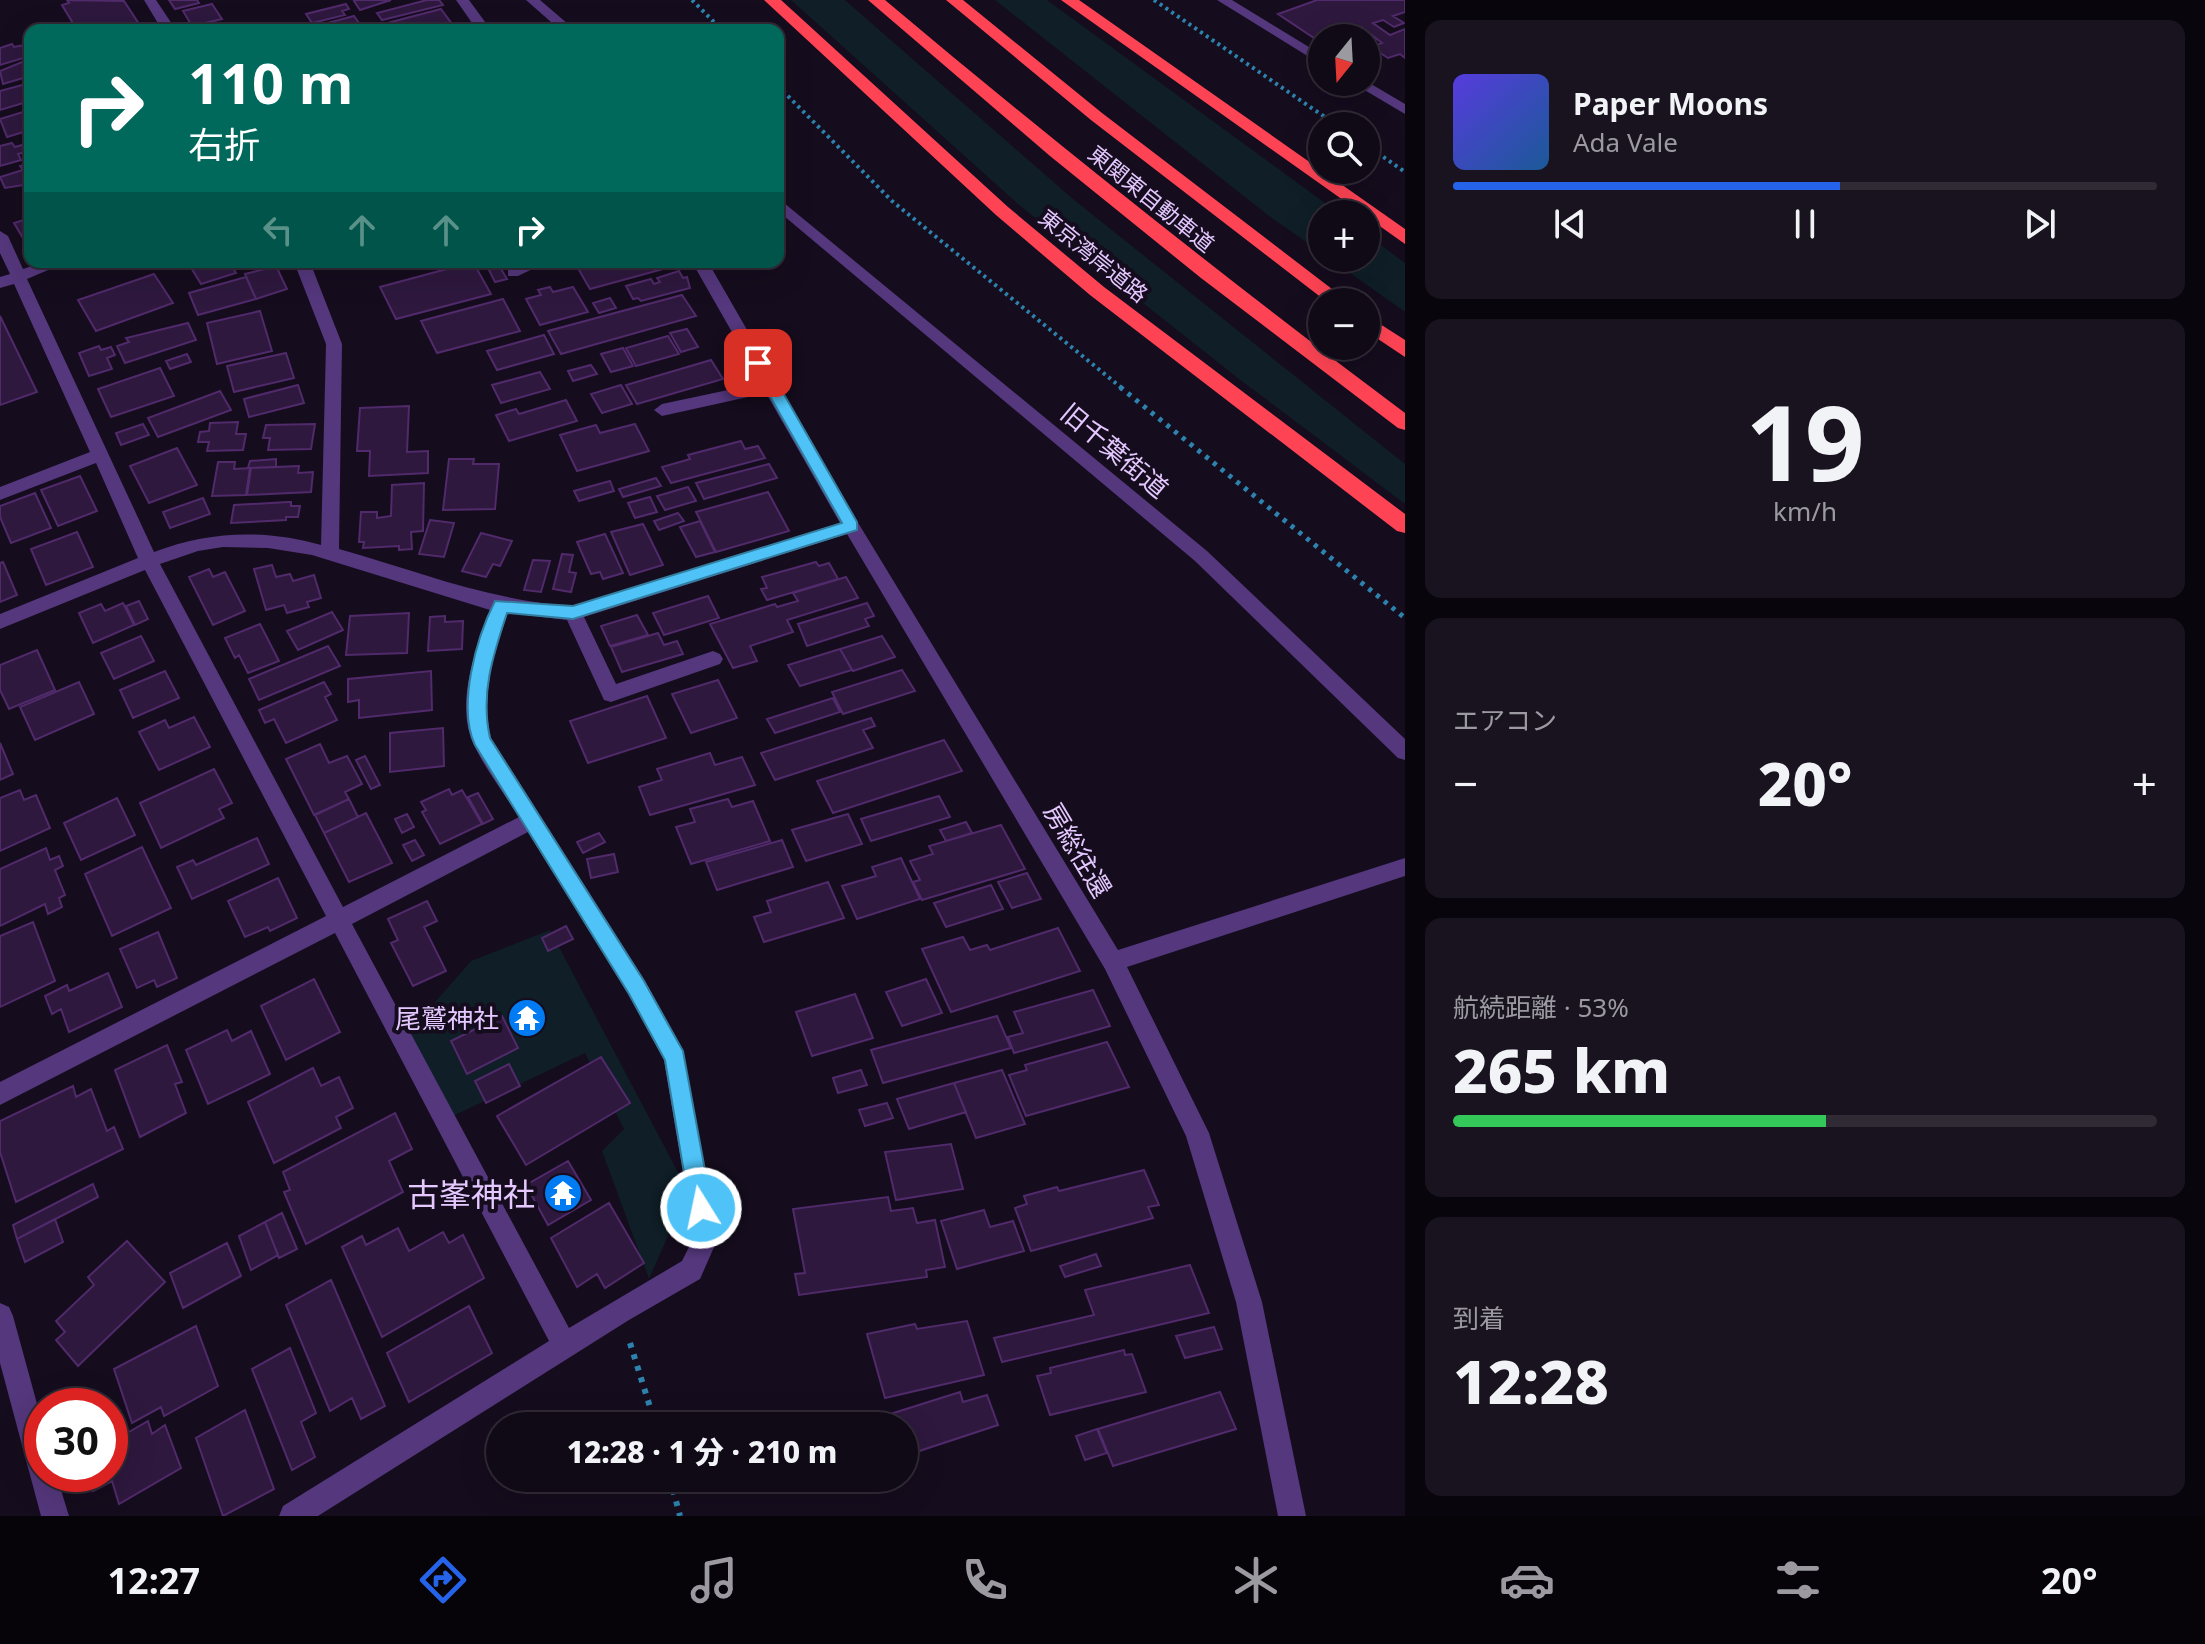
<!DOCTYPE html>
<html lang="ja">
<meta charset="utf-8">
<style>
:root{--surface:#100916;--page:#19121f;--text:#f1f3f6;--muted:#9c9aa1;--line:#302a35;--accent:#2563eb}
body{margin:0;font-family:"Noto Sans","Noto Sans JP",sans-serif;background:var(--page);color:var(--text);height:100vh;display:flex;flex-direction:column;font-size:30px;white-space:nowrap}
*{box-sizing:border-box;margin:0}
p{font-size:26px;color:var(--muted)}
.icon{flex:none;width:44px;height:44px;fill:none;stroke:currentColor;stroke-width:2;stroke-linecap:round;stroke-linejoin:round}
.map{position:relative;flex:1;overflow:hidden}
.sheet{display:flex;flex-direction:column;gap:20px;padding:20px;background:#09050c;width:800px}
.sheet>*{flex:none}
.hud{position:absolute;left:24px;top:24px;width:760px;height:244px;border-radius:16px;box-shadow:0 8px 32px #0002,0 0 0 2px var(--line);background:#00695c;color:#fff;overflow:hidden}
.needle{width:52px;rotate:198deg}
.buttons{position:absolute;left:1308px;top:24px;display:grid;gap:16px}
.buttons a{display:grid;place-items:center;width:72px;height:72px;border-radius:50%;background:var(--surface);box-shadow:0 8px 32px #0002,0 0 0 2px var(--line);font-size:40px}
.speed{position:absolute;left:24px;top:1388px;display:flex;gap:16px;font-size:40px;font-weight:700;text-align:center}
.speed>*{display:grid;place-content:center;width:104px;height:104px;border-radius:50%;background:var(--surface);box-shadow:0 8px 32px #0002,0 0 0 2px var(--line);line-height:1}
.speed .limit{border:12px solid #d22;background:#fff;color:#111}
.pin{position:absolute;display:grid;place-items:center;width:68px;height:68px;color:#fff;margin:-34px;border-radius:16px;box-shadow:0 4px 12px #0006}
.me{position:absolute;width:88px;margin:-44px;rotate:350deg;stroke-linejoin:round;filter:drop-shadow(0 0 6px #0008)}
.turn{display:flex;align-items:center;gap:28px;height:168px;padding:0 32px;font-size:36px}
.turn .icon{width:104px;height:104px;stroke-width:2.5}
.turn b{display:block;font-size:56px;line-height:68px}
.lanes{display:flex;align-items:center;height:76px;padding:0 32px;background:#0003;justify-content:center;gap:40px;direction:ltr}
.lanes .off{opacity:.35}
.big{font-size:60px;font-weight:800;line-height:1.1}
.sheet .tile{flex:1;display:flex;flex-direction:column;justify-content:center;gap:12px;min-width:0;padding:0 28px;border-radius:16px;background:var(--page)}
.sheet .dial{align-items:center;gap:0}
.dial b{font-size:104px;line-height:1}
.song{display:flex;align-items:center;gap:24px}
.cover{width:96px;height:96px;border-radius:12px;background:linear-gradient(135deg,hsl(250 70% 55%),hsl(210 70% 35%))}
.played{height:8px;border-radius:4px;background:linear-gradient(90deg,var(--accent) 55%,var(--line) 55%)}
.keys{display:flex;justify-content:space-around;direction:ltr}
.heat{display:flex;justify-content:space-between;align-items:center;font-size:44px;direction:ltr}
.charge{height:12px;border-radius:6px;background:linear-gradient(90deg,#34c759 53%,var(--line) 0)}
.trip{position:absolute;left:486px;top:1412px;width:432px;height:80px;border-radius:40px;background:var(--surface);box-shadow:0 8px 32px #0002,0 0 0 2px var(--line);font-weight:800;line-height:80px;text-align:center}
.tabs{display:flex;height:128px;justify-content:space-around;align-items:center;background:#060409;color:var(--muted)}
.tabs .icon{width:56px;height:56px}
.tabs .selected{color:var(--accent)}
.tabs b{font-size:36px;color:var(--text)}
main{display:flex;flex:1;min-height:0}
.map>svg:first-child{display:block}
</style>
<main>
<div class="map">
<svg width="1405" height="1516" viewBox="0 0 1405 1516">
<rect width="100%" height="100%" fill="#150c1d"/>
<!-- green -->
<path fill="#0f1e27" d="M791,0H845L1073,199L1405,464V504L1239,379L1019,205Z
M995,0H1047L1340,214H1322V253L1269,216Z
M1366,234L1405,263V312L1329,258H1366Z
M550,930L688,1191L649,1279L602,1151L624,1129L585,1053L451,1117L409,1032L471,961Z"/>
<!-- building -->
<path fill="#2e183e" stroke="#502a6a" stroke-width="2" d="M67,0L124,1L143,30H77L62,5L69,3Z
M169,0H197L199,3L175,9Z
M391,0L360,10L354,1L357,0Z
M427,0H439L443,5L382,20L377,13Z
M1317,0H1405V12L1393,16L1404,23L1394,27L1383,20L1373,23L1390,35L1405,29V58L1400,54L1388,58L1371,47L1382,43L1361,27L1351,31L1361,37L1338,36L1322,38L1320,42L1278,14Z
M212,4L222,19L192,26L183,11Z
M346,4L349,9L342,11L345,15L312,23L306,14Z
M441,9L452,24L427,30H383L380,25Z
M354,16L361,26L319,30L316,26Z
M12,44L14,47L24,45L30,56L0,65V48Z
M22,62L30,64V76L3,84L0,71Z
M26,84L30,101L0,110V91Z
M23,112L30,130L7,137L0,119Z
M12,143L15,147L22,145L26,152L18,154L21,160L0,166V146Z
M30,163V184L5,188L0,177L23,170L20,166Z
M30,218V225L25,227L30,235V242L26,243L14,223Z
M201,262H229L236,273L201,284L190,266Z
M473,262L491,294L396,319L380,287Z
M485,262H497L507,279L495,282Z
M581,262H676L678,265L590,289L575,263Z
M276,266L287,289L256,299L245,274Z
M679,271L683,278L687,277L690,288L641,301L638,298L633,299L626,286L651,279L654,284L660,282L657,278Z
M154,274L173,303L96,331L78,300Z
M246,277L256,299L198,315L189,293Z
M550,287L553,292L573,287L588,312L540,325L526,299L541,295L538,290Z
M682,295L696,316L561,354L548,331Z
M610,298L616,308L599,313L593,303Z
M503,299L520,331L437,353L421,321Z
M260,311L272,351L217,364L207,323Z
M0,316L37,392L0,405Z
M188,323L196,340L125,363L117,346L129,342L126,338Z
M687,329L698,347L681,352L670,333Z
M544,335L554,354L497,370L487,351Z
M668,336L679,354L636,366L626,348Z
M99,346L101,350L111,347L115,355L107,358L112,369L89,376L79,353Z
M623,348L633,366L611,372L601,354Z
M286,353L294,378L234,392L227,366Z
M187,354L191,362L170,369L166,361Z
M711,360L723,379L637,404L626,385Z
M591,365L597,374L573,381L568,371Z
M160,368L174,396L111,417L98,389Z
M540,372L550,389L501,403L492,385Z
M298,385L304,403L249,417L244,399Z
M621,385L632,404L602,413L591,394Z
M220,391L231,410L158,437L148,418Z
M566,400L577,421L509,441L496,415L516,409L519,414Z
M409,406L407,452L428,451V473L369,476L370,451H357L360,408Z
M238,422L236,434H246L243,450L207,451L209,442H198L200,432L209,431L210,423Z
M143,424L149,435L121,445L116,433Z
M315,424L311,449L268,450L270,438H263L266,425Z
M635,424L649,451L577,471L560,435L596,425L600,433Z
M741,441L745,449L758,446L765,458L671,483L662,467L690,459L688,455Z
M177,448L197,485L149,503L130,466Z
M276,459V467L248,468L250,461Z
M449,459H474L473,464H499L495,509L443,510Z
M218,462H235L234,469L250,468L246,495L212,496Z
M769,464L777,478L704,499L696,483Z
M299,466L298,473L313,472L311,492L247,495L251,468Z
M80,476L97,511L58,526L41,490Z
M656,478L661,486L623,497L619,489Z
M610,481L614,491L579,501L574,491Z
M424,483L423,531L411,532L412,549L399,550V546L363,548L364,542H359L361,512H377V518L391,516L392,485Z
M688,487L696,501L665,510L657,496Z
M768,492L789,531L716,552L696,512Z
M35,493L51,528L11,543L0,517V506Z
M650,497L657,512L635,518L628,503Z
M203,498L210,514L170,528L163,512Z
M288,502H291V506H300L298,517H286V520L231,523L234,505Z
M678,513L684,521L659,530L654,521Z
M430,520L454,523L444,557L419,554Z
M700,521L715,552L696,557L680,527Z
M643,524L663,565L630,575L611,532Z
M77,532L93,567L46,585L31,549Z
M481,533L512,541L500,566L493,564L486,577L462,571Z
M605,534L623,573L603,579L600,572L591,574L577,542Z
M562,554L573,555L569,572L576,573L571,592L553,589Z
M533,560L550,561L541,592L524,590Z
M3,562L17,595L0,602V563Z
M816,562L819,566L829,563L838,579L767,600L761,589L767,588L762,577Z
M272,565L276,577L290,574L293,581L314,575L321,598L307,602L309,607L287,613L284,605L266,610L254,569Z
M209,569L213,577L225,572L245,611L213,625L189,577Z
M846,577L858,598L787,620L793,632L750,646L757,661L733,668L710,624L775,604L777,607L798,601L793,593Z
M708,596L719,618L664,635L653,613Z
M139,601L148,619L135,625L126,606Z
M123,603L134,625L93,643L79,613L101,604L105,611Z
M867,603L874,616L865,619L869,626L807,646L798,624Z
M332,612L343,630L298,650L287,631Z
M409,613L407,653L346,655L350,616Z
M637,615L648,635L610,646L601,626Z
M445,616V622L463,621L462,649L428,651L430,617Z
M260,624L279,661L248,673L239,655L235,658L225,638Z
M658,633L664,645L677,641L683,654L622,672L611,647Z
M141,636L154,661L114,679L101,653Z
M882,636L895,657L853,671L840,649Z
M328,646L340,666L259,700L249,679Z
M840,649L852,670L800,686L788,665Z
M37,650L55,690L9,709L0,690V665Z
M902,670L915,691L843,714L832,692Z
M165,671L179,698L133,718L120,690Z
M431,671L432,710L359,718V700L348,702V679Z
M718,680L737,718L691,733L672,694Z
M79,682L94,714L35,740L20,707Z
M324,682L331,694L325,697L337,720L286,743L274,719L265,723L259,710Z
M647,696L666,738L588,763L570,721Z
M833,698L840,712L775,733L767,719Z
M194,717L210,747L159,770L139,732L165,720L169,728Z
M871,718L875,726L863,730L873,748L775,780L761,753Z
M443,728L444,766L390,772V733Z
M944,740L962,771L833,813L817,781Z
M0,743L13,774L0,780Z
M320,744L329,763L347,756L362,784L345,792L349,799L314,815L286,759Z
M710,753L715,765L742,757L755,785L650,815L639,787L662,780L657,769Z
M365,756L380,785L371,789L356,760Z
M214,769L232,803L219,809L224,818L161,848L140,803Z
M449,789L452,795L462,790L482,824L440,844L422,812L426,810L421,802Z
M20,790L24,800L36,795L50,828L0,851V798Z
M478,793L493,819L483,824L468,797Z
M939,796L950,817L871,841L861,819Z
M117,798L135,835L81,860L64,823Z
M349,799L358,817L324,833L315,815Z
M728,799L732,807L753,801L770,841L691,864L676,827L695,822L690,809Z
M366,813L392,863L349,882L324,833Z
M407,814L414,827L402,833L395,819Z
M848,814L862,844L806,861L792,830Z
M966,822L972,833L946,841L940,830Z
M1001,825L1025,869L922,900L913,882L920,880L910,861L933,854L929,846Z
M599,833L605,842L583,853L577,842Z
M257,838L269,864L192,899L177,867L193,860L196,865Z
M415,840L424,855L412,861L403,845Z
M782,840L793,867L717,890L706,862Z
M142,847L171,908L112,936L85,874Z
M46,848L50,860L59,856L63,866L55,870L65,895L59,898L62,907L48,914L45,904L0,926V869Z
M614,854L618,872L591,878L587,859Z
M901,858L920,899L857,919L842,886L876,876L872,867Z
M1027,873L1041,899L1012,908L998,882Z
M278,878L297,918L270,931L268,927L245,937L228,901Z
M828,882L844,918L764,942L754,917L771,912L767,901Z
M991,885L1003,909L946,927L934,903Z
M427,901L437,921L424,927L446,971L413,986L391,943L398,940L388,919Z
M33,922L55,981L0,1007V936Z
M566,926L573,939L548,951L542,938Z
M1058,928L1080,971L951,1012L922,949L963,937L970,950L987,945L990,950Z
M158,932L177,978L157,987L154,980L137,988L120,949Z
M108,973L122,1007L69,1032L61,1009L52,1014L45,996L67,985L69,991Z
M314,979L340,1032L286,1060L261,1006Z
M926,979L942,1013L902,1026L886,992Z
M1093,990L1110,1026L1014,1053L1008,1037L1023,1033L1014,1012Z
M855,994L873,1038L812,1056L796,1012Z
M502,1016L518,1048L467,1074L451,1041Z
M997,1016L1011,1048L883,1083L871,1050Z
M227,1030L232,1041L251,1031L270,1074L208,1104L186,1050Z
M1107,1042L1129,1087L1026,1116L1009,1075L1027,1070L1025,1065Z
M167,1045L182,1082L175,1084L186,1113L140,1137L115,1070Z
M601,1057L630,1103L526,1165L497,1116Z
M509,1064L520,1086L486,1103L475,1081Z
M313,1068L321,1086L339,1077L353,1108L336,1117L341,1128L274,1163L248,1102Z
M861,1070L867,1085L838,1093L833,1078Z
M1002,1070L1025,1124L976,1138L954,1083Z
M954,1083L966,1112L909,1129L897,1099Z
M73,1086L76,1097L91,1089L107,1131L114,1127L123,1149L16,1202L0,1152V1121Z
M887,1103L893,1118L865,1126L859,1110Z
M395,1113L412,1149L389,1161L403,1192L306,1244L284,1192L290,1190L283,1172Z
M951,1144L963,1189L896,1200L885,1152Z
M568,1161L591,1200L548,1225L526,1185Z
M1144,1170L1159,1205L1148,1207L1153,1218L1031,1251L1015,1208L1027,1204L1024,1196L1057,1187L1059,1191Z
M93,1184L98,1197L17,1239L13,1225Z
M888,1197L891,1211L913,1208L917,1223L935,1220L945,1267L926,1270L927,1277L799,1295L795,1274L805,1273L793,1209Z
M609,1203L644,1263L605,1288L597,1274L577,1287L551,1238Z
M984,1210L990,1227L1013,1221L1024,1251L957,1269L941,1221Z
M282,1213L297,1249L279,1258L265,1222Z
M55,1219L63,1242L25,1262L17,1239Z
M265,1222L278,1255L251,1270L239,1236Z
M398,1228L409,1251L443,1232L449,1243L463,1235L484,1278L382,1337L342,1247L362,1236L366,1245Z
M127,1241L165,1282L78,1366L56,1340L65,1332L56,1321L94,1285L88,1277Z
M227,1243L241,1276L183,1308L170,1273Z
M1096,1254L1101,1266L1065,1277L1060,1266Z
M1190,1265L1209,1313L1002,1362L994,1338L1094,1315L1085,1290Z
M331,1280L385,1406L361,1419L352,1398L330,1411L286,1305Z
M469,1306L492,1353L409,1402L387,1353Z
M967,1321L984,1375L885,1398L867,1334L915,1324L917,1329Z
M196,1326L218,1386L164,1416L161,1407L132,1423L114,1369Z
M1214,1327L1222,1349L1185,1358L1176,1336Z
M290,1348L316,1413L301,1422L315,1457L292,1470L252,1369Z
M1124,1350L1125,1355L1132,1354L1146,1392L1050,1415L1037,1376L1051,1373L1050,1368Z
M960,1392L963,1402L987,1395L998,1425L904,1456V1426H888L884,1416Z
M1220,1392L1236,1429L1113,1466L1098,1429Z
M245,1410L274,1489L223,1516L196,1438Z
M148,1421L152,1434L165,1425L181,1468L119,1504L112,1481L93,1491L87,1474H110V1443Z
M1097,1429L1107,1453L1085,1460L1076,1436Z"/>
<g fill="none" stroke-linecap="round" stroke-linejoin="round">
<!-- path-far2 -->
<path stroke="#2d83ad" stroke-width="4" stroke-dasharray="3 4" stroke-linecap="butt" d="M692,0L722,30
M1154,0L1338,126
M778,86L892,201L1123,389
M1366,145L1405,172"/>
<!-- path-far1 -->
<path stroke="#2d83ad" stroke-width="5" stroke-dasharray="4 6" stroke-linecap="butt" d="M1120,387L1405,618"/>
<!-- path -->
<path stroke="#2d83ad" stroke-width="6" stroke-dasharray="5 7" stroke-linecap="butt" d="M630,1343L656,1426
M670,1478L680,1516"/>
<!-- minor -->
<path fill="#54377c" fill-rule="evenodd" d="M144,0H156L176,30H162Z
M456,0H469L491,30H477Z
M526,0H540L575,30H560Z
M1217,0H1232L1322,55V65Z
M1366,81L1405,104V114L1351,82Z
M778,198L1207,551L1405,739V760L1398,758L1195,561L778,211Z
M0,231L8,236L23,269L44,262H67L27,279L154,552C209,531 264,529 321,545L326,344L294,262H310L342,344L339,549C421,572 486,600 573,606L840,523L766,393L662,416L654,410L662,404L761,383L692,262H708L857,521L1118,950L1405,858V876L1127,967L1209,1133L1262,1302L1306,1516H1278L1236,1302L1186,1136L1105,969L847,534L584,617L616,684L713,651L720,654L723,659L720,664L611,702L604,700L567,620L508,613C493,656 481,694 491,738L645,981L683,1050L718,1238L700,1279L629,1320L318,1516H279L283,1506L549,1341L335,933L0,1105V1082L326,916L145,570L0,629V614L138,558L96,463L0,500V487L90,452L14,284L0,288V277L10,274L0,253ZM223,547L268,548L312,555L490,610C476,650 455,702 473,743C485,769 504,793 519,817L343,907L160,564L198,551ZM528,832L629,995L664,1060L694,1237L682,1261L569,1328L352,924Z
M524,262H547L518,276H508V268Z
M0,1303L9,1307L13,1316L42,1422V1474H56L69,1516H41L0,1363Z"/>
<!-- highway -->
<path fill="#fe4454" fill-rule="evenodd" d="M764,0H781L1008,207L1104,287L1405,514V533L1397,531L1090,295L996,215Z
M868,0H885C1055,143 1228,280 1405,413V430L1398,428L1201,278L1050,156Z
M946,0H963L1102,113L1349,302H1327L1091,120Z
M1061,0H1079L1405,229V244Z
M1366,315L1405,340V357L1366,331Z"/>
</g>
<!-- route -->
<path fill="#4fc3f7" stroke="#337fa1" stroke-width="2" d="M758,358L766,363L857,522V530L573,619L507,613C493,655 480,694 490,738L644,981L683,1051L712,1208L708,1216L701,1219L693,1216L690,1208L665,1060L629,994L475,745C457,707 476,638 495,601L573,606L842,523L751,363Z"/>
<!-- icons -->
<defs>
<symbol id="temple-disc" viewBox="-11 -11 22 22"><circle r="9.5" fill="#017bf1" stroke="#150c1d"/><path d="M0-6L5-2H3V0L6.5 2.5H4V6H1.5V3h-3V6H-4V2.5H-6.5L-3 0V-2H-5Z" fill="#fff"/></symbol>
</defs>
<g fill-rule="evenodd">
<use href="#temple-disc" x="505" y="996" width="44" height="44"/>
<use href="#temple-disc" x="541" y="1171" width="44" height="44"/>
</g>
<g text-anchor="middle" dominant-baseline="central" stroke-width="8" stroke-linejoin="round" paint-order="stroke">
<!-- far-street labels -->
<g font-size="22" fill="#e4c8ff" stroke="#150c1d">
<text transform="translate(1152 198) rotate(39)">東関東自動車道</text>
<text transform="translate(1094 255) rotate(39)">東京湾岸道路</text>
</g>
<!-- street labels -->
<g font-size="26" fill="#e4c8ff" stroke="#150c1d">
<text transform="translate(1115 450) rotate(40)">旧千葉街道</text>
<text transform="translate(1078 850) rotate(59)">房総往還</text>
</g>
<!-- poi labels -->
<g font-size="26" fill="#e4c8ff" stroke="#150c1d" text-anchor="end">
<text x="499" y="1018">尾鷲神社</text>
</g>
<!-- near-poi labels -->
<g font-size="32" fill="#e4c8ff" stroke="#150c1d" text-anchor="end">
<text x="535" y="1193">古峯神社</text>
</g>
</g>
</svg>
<div class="buttons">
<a><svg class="needle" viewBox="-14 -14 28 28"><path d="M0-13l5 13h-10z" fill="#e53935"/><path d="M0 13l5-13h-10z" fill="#9c9aa1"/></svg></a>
<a><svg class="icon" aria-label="search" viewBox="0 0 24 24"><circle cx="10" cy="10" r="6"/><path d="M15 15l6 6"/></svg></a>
<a>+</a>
<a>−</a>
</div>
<div class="speed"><div class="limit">30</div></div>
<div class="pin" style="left:758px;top:363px;background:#d93025"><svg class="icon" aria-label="arrive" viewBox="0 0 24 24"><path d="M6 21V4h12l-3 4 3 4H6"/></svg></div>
<svg class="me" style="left:701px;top:1208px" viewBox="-20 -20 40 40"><circle r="17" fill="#4fc3f7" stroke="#fff" stroke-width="3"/><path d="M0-11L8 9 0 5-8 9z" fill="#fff"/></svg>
<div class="trip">12:28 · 1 分 · 210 m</div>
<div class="hud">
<div class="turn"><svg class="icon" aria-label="right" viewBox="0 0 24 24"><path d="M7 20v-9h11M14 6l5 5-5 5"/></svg><div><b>110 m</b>右折</div></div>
<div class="lanes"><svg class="icon off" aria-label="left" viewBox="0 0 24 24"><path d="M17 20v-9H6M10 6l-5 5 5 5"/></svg><svg class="icon off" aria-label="ahead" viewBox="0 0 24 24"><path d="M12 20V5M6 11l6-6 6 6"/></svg><svg class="icon off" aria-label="ahead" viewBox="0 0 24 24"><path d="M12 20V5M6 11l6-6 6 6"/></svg><svg class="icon" aria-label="right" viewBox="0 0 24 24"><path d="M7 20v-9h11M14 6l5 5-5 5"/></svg></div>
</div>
</div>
<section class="sheet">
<div class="tile">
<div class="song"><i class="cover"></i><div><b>Paper Moons</b><p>Ada Vale</p></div></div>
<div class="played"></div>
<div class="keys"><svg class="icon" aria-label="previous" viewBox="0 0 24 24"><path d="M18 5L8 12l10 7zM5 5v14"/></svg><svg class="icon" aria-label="pause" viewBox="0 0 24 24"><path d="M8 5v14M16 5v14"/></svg><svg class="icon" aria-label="next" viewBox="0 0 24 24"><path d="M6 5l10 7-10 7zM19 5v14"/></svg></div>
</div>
<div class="tile dial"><b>19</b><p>km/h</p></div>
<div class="tile"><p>エアコン</p>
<div class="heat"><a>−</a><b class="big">20°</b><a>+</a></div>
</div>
<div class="tile"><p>航続距離 · 53%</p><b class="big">265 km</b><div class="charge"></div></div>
<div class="tile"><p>到着</p><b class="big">12:28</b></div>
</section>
</main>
<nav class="tabs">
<b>12:27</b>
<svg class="icon selected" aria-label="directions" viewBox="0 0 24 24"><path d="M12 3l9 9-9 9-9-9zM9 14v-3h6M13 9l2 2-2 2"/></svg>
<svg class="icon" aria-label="music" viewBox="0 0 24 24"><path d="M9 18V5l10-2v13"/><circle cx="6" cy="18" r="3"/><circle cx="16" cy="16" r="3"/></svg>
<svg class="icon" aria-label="phone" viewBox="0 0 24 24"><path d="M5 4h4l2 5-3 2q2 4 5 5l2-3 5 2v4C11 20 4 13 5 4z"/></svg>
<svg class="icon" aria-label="climate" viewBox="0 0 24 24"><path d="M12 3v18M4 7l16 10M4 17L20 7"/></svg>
<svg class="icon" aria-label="car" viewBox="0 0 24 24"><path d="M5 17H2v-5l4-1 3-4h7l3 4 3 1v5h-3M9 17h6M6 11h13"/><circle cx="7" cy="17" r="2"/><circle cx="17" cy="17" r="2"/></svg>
<svg class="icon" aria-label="filters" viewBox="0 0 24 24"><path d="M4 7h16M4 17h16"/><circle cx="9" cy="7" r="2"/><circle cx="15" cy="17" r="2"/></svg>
<b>20°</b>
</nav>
